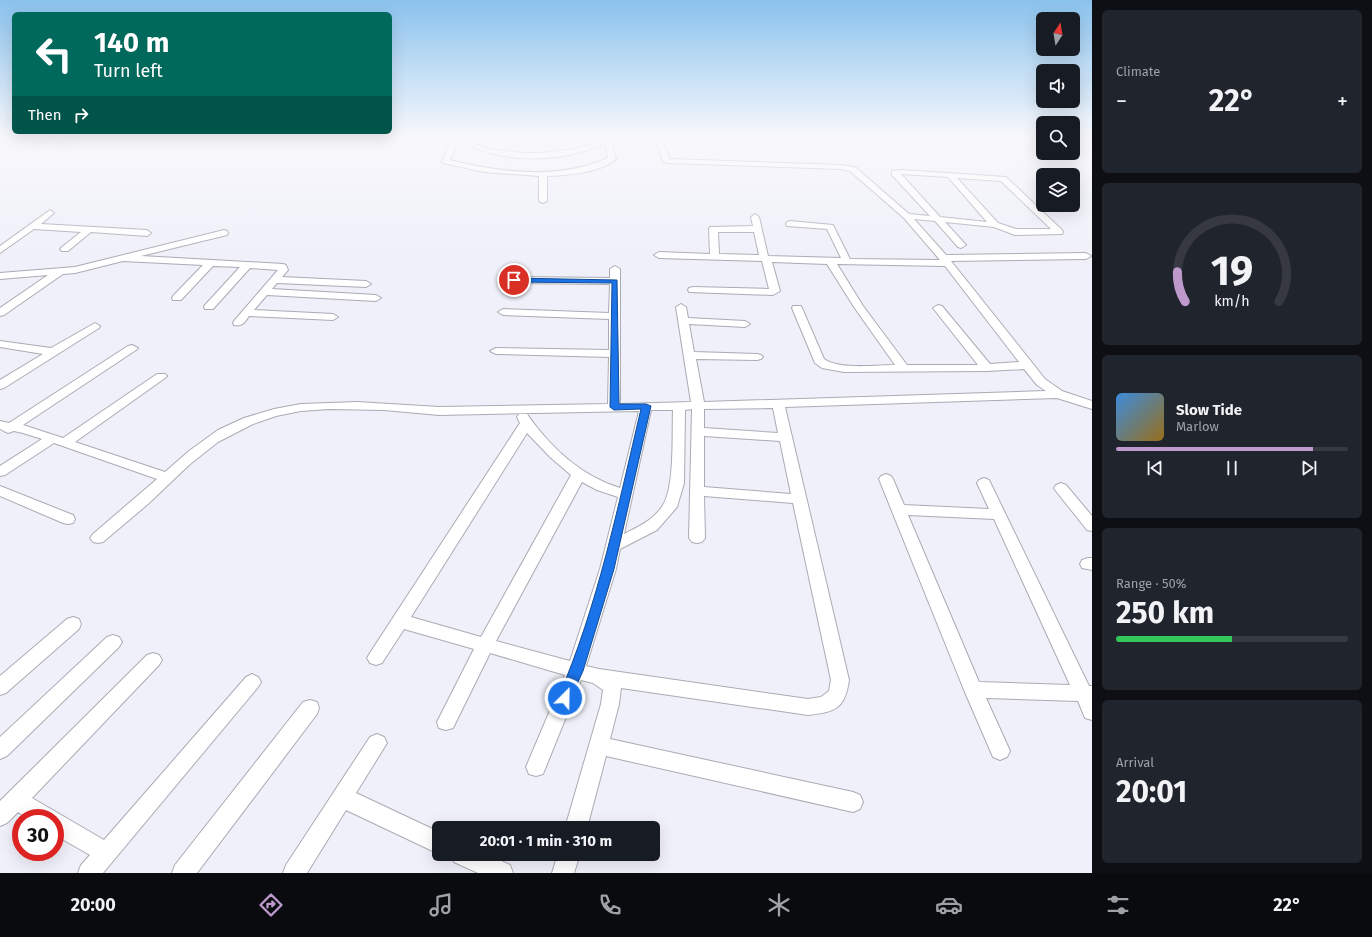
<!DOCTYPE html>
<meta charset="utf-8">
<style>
:root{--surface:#171b24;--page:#20242c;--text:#f1f3f6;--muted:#9ea1a6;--line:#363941;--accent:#bd99cc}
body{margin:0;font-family:"Fira Sans",sans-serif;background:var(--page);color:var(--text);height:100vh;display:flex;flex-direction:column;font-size:15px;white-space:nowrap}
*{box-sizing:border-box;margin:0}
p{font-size:13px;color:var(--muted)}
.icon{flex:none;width:22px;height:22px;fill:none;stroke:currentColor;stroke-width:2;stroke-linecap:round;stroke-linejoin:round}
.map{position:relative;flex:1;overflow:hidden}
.drawer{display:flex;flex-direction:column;gap:10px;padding:10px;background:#0d0f14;width:280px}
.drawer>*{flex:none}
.top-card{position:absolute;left:12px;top:12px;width:380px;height:122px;border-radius:6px;box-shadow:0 4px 16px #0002;background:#00695c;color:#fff;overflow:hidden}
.needle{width:26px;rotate:12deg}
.controls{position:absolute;left:1036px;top:12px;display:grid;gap:8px}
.controls a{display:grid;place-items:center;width:44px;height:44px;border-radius:6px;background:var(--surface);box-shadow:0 4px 16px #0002;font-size:20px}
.speed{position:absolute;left:12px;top:809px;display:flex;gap:8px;font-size:20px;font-weight:700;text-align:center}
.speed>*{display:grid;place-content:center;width:52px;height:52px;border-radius:50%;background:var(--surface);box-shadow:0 4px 16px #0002;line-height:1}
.speed .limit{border:6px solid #d22;background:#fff;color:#111}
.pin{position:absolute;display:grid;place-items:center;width:34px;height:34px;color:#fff;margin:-17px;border:2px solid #fff;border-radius:50%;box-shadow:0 1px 4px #0007}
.me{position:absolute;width:44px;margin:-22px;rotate:23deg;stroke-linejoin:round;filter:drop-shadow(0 0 3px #0008)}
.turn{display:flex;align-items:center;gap:14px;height:84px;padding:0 16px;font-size:18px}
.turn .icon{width:52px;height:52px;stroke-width:2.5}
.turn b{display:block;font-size:28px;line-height:34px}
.then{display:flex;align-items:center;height:38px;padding:0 16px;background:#0003;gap:8px;font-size:15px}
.big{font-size:30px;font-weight:700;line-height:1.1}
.drawer .widget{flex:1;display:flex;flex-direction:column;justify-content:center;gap:6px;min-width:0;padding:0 14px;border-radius:6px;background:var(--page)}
.drawer .dial{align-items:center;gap:0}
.dial svg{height:104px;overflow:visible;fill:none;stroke:var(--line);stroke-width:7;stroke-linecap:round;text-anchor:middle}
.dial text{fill:var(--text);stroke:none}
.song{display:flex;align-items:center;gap:12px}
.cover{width:48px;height:48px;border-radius:6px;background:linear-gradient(135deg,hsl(210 70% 55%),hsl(40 70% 35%))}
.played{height:4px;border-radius:2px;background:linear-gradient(90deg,var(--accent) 85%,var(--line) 85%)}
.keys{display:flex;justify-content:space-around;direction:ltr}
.heat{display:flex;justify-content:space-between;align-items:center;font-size:22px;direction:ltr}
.charge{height:6px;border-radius:3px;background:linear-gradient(90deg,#34c759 50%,var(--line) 0)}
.trip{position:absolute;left:432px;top:821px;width:228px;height:40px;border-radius:6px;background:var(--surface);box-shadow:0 4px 16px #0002;font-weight:700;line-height:40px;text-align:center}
.tabs{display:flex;height:64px;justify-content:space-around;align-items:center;background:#090b0e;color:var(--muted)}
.tabs .icon{width:28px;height:28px}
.tabs .on{color:var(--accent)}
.tabs b{font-size:18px;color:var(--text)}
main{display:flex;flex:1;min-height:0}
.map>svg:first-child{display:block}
</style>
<main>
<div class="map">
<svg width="1092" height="873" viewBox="0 0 1092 873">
<rect width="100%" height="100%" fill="#eff0f9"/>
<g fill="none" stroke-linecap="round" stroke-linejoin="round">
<defs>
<path id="minor" d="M2,137H10L0,143V138Z
M43,137H51L37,146H33V144Z
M69,137H77L65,146H61V144Z
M453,137H467L476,144L490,149L523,153H541L574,149L588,146L604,137H610L616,159C602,172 566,176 547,176V201L543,203L539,201V176L484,172L443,163L442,161ZM459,138C492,165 569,164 605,142L608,158C559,180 501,173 450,160Z
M654,137H660L670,159L841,165L855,167L909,214L930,216L892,175V171L902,170L1006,177L1062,230L1063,232L1062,234L1015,235L994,227L945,222L966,245L961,248L958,247L935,221L914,219L946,255L1086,253L1091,256L1086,259L951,261L1045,379L1062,391L1092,401V409L1057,398L785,407L849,680C845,709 835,712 808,715L621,688L619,704L610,739L853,792L860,795L863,802L860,809L853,812L606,756L587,828H565L601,704L603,690L593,683L581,680L543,774L536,776L529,774L526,767L565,675L490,653L453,728L446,730L439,728L437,722L474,649L404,629L382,663L376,665L370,663L367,658L370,653L520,423L517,417L519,414H527C550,447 581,476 620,488L639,411L439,415L384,410L329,409L301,411L276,416L253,424L218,442L189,465L148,504L103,542L98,543L93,542L90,538L93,534L157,479L54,443L5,475L0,476V466L42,439L23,433L14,431L8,433L0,429V421L9,423L128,346L132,345L138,348L136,350L23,425L63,438L157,374H165L167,376L165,378L75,442L165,472L189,451L218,430L244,418L274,409L301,404L357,402L439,407L608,404L609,357L496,354L490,351L496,348L609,350V319L503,315L498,312L503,309L609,313L610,284L514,283L509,280L514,277L610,278V269L615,266L620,269V404L691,402L676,307L681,304L686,307L688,318L745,321L750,324L745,327L689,324L694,352L757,354L761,355L763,357L761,359L757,360L696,359L704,402L1046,391L1037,385L1024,369L987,371L844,372L822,368L815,363L792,308L793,306H801L802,308L824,359C840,370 876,365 895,365L854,307L827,264L772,262L780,291L773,295L689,292L688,290L689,288L693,287L769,289L762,261L659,258L654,255L659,252L710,254L709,229L710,227L753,226L751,217L755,214L759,217L768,256L841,258L827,229L787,226L786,224L787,222L790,221L833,225L850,259L940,260L904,218L850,171L841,169L667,163L663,161ZM901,174L948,177L987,222L940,217ZM957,178L1001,181L1051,229H1016L998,223ZM718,232H754L759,255L719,254ZM837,264L945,266L1019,362L990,364L942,306L938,305L933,308L978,365H907L863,306ZM773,408L778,433L704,428V409ZM692,409L689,538L692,542L697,543L702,542L705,538L704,496L793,503L831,680L829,691L821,697L808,699L599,669L586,666L616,569L620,549L657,530L677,507L684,483L685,410ZM651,410H673C672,433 675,486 663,505C654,520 638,527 624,534ZM527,433L550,457L571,475L481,637L411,617ZM704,436L780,441L791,494L704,487ZM582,482L597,490L618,497L600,569L570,661L496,641Z
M50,210L54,213L41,224L147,230L151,233L147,236L91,232L68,251H62L60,249L62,247L81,232L34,229L0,253V246Z
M224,230L227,231L228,233L227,235L141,256L283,264L286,265L288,270L282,277L366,281L371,284L366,287L277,283L272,289L376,295L381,298L376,301L267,295L254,310L333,314L338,317L333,320L249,316C245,322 242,327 234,325L233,323L234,321L278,270L250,268L213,309H205L204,307L205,305L240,267L213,266L181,300H173L172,298L173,296L203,265L123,261L75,273L63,274L4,315L0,316V308L48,275L0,279V273L75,267Z
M95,323L100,326L99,328L4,388L0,389V380L43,354L0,347V341L51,348Z
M886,474L891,476L893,479L904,505L989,509L977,483L979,480L984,478L989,480L1089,686H1092V720L1085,718L1078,701L986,698L1010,751L1007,757L1000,760L993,757L964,690L879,479L881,476ZM908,515L994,519L1070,685L979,682Z
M1061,483L1066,485L1092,516V531L1087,530L1056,491L1054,488L1056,485Z
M0,486L73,515L75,519L73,523L68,524L63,523L0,496Z
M1088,558H1092V570L1082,568L1080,564L1082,560Z
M73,617L79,619L81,624L79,629L6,693L0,695V676L67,619Z
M113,635L119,637L122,642L119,647L7,756L0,759V737L107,637Z
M153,653L159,655L162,660L159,665L32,798L104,840L246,677L252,674L258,677L261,682L258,687L103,873H78L81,865L90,855L55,835V818H27L18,812L7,823L0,826V801L147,655Z
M310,700L317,702L319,708L317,714L197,873H172L175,865L303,702Z
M377,734L384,737L387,743L356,793L439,832V854L346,810L307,873H283L286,865L370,737Z
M451,854H486L510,865L513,873H478L454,862Z
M558,854H580L574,873H552Z"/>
</defs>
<!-- minor casing -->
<use href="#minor" stroke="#aaabb4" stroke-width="2"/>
<!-- minor -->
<use href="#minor" fill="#fff" fill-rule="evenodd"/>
</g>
<!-- sky -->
<linearGradient id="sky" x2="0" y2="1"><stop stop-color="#8ac2ed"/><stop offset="0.53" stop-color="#f8f8fc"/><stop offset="1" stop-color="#f8f8fc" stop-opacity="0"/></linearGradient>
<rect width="1092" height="259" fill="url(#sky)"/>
<!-- route -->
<path fill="#1a73e8" stroke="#114b97" d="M511,278L617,280L619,404H646L651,406L614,569L583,671L569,702L565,704L560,702L558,698C598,606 618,506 641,409L614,410L610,407L612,283L514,282L510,280Z"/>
</svg>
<div class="controls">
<a><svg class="needle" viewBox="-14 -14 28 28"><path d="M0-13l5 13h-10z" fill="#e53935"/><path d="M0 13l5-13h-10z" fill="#9ea1a6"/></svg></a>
<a><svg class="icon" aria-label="sound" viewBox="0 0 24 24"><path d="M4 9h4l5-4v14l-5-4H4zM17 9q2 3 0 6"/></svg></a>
<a><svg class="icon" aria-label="search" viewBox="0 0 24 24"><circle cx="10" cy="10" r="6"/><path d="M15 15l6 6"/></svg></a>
<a><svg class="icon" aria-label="layers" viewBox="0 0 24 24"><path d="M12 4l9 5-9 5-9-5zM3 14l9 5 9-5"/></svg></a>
</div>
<div class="speed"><div class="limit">30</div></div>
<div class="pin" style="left:514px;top:280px;background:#d93025"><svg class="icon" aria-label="arrive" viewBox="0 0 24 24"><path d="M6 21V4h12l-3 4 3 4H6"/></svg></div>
<svg class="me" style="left:565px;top:698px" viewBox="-20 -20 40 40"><circle r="17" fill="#1a73e8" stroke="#fff" stroke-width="3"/><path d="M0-11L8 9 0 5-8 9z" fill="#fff"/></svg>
<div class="trip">20:01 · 1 min · 310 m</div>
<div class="top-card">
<div class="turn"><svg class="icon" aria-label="left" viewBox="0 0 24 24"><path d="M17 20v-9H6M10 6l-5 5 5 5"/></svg><div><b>140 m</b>Turn left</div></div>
<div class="then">Then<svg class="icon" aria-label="right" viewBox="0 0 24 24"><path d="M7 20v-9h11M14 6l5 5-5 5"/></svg></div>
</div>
</div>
<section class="drawer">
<div class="widget"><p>Climate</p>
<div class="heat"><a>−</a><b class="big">22°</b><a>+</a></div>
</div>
<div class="widget dial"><svg viewBox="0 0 100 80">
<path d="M14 69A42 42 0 1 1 86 69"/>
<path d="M14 69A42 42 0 0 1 8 46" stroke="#bd99cc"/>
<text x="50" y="56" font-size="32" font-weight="700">19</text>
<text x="50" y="72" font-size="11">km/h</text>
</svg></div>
<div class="widget">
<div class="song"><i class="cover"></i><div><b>Slow Tide</b><p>Marlow</p></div></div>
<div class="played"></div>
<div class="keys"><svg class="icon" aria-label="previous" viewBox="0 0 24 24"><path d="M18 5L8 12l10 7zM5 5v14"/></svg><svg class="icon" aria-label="pause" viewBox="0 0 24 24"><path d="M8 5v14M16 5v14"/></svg><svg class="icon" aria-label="next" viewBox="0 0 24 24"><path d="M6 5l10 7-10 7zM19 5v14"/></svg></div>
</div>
<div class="widget"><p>Range · 50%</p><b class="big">250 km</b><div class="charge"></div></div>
<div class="widget"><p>Arrival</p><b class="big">20:01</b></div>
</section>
</main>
<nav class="tabs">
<b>20:00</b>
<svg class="icon on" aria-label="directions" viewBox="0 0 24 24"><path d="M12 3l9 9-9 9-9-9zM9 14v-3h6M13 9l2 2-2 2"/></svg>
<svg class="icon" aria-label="music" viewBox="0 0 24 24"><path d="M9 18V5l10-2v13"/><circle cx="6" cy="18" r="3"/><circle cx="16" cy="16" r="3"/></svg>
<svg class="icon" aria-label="phone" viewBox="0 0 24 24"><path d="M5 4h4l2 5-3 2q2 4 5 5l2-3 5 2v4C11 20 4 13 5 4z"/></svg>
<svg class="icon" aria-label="climate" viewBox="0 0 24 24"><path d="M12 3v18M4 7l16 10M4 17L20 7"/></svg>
<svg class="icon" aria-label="car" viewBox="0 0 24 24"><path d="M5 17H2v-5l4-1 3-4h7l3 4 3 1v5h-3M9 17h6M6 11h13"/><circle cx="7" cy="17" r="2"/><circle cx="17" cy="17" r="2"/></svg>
<svg class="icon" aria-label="filters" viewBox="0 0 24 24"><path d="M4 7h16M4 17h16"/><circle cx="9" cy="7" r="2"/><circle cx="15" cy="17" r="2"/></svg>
<b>22°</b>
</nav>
